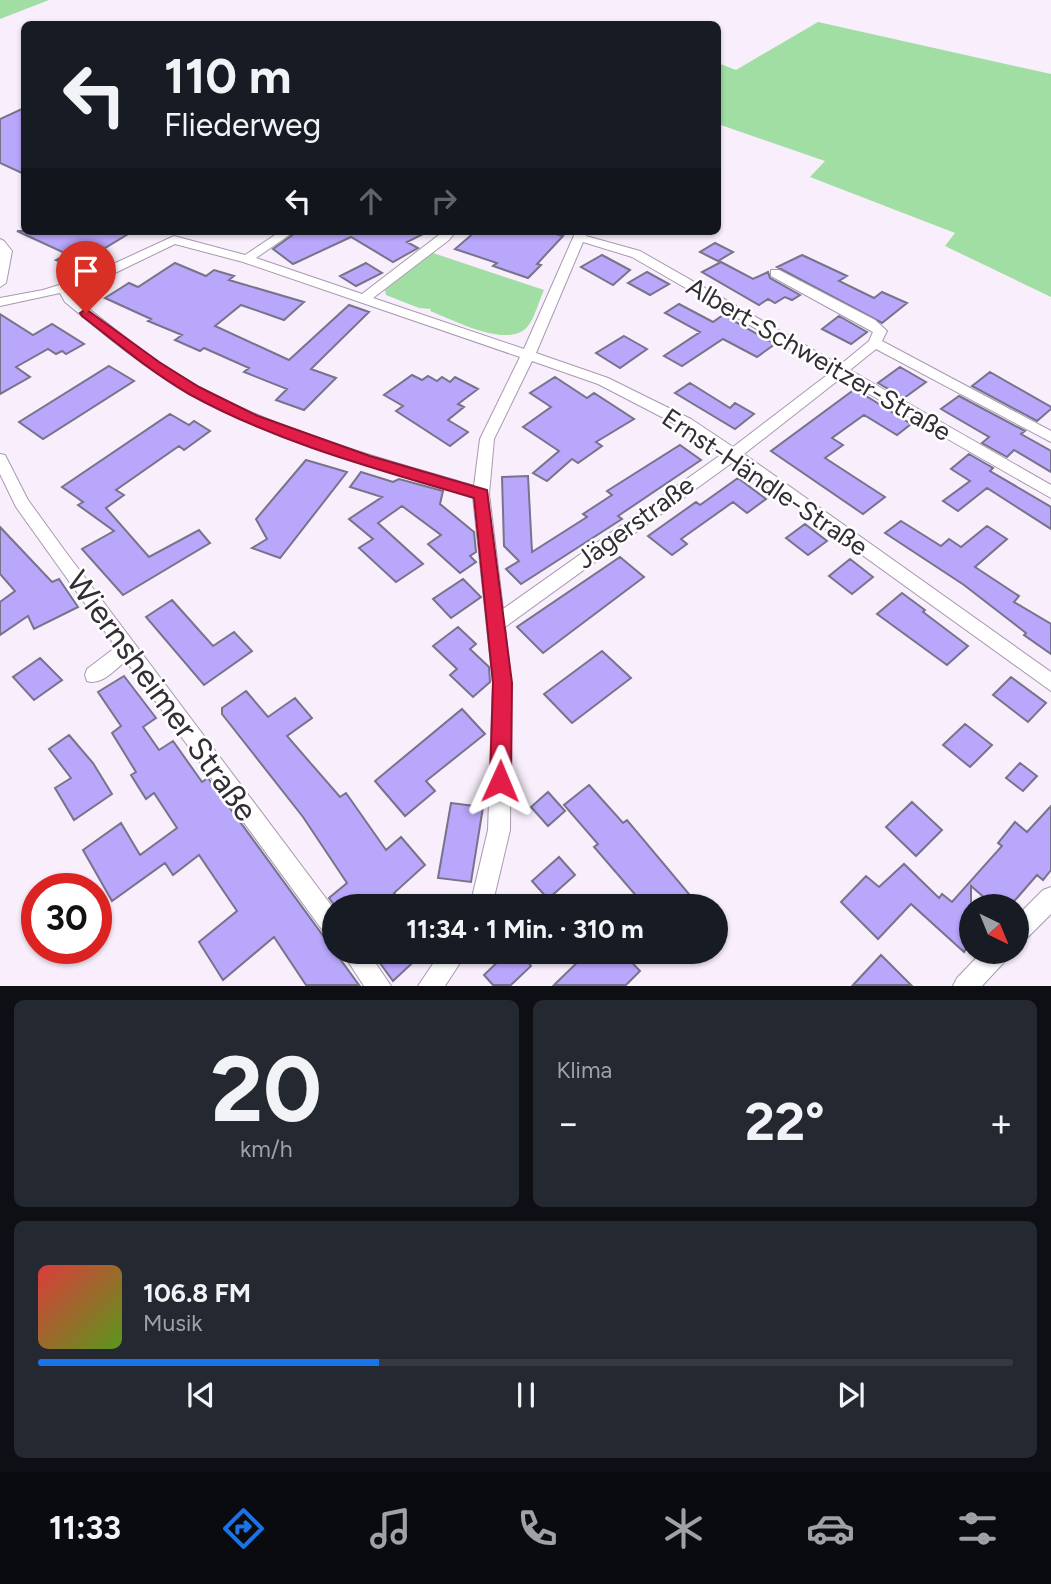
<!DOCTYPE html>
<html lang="de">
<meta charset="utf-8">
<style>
:root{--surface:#171b24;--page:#242831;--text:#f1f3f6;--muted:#9ea1a6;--line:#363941;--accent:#1a73e8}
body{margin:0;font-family:Figtree,sans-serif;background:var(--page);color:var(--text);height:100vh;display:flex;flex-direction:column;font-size:26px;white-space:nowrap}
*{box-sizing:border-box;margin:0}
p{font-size:23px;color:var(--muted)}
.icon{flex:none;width:38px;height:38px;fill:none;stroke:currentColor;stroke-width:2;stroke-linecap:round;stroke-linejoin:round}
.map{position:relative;height:986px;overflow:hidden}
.sheet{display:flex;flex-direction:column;gap:14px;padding:14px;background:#0d0f14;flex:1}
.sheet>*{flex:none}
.hud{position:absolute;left:21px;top:21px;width:700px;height:214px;border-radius:10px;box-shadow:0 2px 5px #0004;background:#171b24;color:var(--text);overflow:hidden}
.needle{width:46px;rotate:137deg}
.buttons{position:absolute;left:959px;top:894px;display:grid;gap:14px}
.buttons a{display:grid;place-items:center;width:70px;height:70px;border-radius:50%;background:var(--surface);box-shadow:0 2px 5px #0004;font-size:35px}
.speed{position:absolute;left:21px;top:873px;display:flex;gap:14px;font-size:35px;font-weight:700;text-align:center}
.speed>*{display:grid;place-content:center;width:91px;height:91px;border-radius:50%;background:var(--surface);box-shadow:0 2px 5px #0004;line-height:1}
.speed .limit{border:10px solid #d22;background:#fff;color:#111}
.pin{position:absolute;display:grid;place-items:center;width:60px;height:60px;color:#fff;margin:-72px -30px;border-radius:50% 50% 50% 0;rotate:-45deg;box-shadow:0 0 7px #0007}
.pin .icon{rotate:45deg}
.me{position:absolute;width:77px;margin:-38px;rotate:1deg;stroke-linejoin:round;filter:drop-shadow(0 0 5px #0008)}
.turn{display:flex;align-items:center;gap:24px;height:147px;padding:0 28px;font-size:32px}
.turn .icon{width:91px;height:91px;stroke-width:2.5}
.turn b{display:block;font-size:49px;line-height:60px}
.lanes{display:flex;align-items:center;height:66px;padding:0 28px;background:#0003;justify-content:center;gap:35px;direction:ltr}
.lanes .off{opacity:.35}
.big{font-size:52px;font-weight:700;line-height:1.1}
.sheet .card{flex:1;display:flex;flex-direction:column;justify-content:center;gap:10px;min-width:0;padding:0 24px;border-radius:10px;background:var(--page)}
.sheet .dial{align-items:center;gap:0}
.dial b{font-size:91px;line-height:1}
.song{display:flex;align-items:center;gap:21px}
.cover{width:84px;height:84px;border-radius:10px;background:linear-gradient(135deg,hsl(0 70% 55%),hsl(90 70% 35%))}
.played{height:7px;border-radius:4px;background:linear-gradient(90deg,var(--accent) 35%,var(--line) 35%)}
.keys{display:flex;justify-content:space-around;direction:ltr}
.heat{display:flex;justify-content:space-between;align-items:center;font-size:38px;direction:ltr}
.sheet .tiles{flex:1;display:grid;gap:14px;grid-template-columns:1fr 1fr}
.card:last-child{grid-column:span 2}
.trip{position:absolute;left:322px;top:894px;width:406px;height:70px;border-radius:35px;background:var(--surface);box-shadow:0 2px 5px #0004;font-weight:700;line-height:70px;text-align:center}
.menu{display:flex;height:112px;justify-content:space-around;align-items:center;background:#090b0e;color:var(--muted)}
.menu .icon{width:49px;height:49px}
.menu .selected{color:var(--accent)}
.menu b{font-size:32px;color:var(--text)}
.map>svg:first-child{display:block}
</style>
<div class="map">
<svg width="1051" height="986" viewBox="0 0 1051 986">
<rect width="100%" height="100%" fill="#f8eefc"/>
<!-- green -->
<path fill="#a0dea3" d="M0,0H49L0,19Z
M818,22L1051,74V297L945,246L955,233L810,177L825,161L718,124V63L736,70Z
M433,253L544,290C539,301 535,317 528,326C509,350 454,320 430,311L431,309L419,308L386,295L385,290Z"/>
<!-- building -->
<path fill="#b9a7fb" stroke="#77738a" stroke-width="2" d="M24,108V174L0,163V119Z
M17,231H133L74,267L56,260L67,254Z
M298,231H429L407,242L418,248L393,262L351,237L293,264L273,249Z
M476,231H545L563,236L537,264L541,265L528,278L493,266L497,263L455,249Z
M715,243L733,252L718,261L700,252Z
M602,255L630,270L613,285L581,267Z
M802,255L847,276L839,281L874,298L882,292L907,303L882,323L777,267Z
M721,262L753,279L768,272L770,278L800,295L792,300L785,297L775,303L768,299L759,305L702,272Z
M175,263L206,276L214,270L234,276L229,280L304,302L284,320L241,305L215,326L289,360L349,305L369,312L311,369L336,378L304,410L276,400L287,389L244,372L249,368L204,348L200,351L175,340L182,335L148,321L151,319L105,298L129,283L138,287Z
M366,263L382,273L356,286L340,276Z
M647,272L669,284L650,295L628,283Z
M679,304L713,322L723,315L775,344L757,357L723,339L682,366L664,356L700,332L665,313Z
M0,314L33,335L52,324L84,344L66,354L62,351L56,354L48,349L16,367L30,377L0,394Z
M839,316L867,332L851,344L822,329Z
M624,336L647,349L620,368L596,353Z
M109,366L134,381L43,439L19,422Z
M900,367L926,382L904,398L878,383Z
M990,372L1051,407V409L1037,421L972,386Z
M412,375L422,380L428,376L437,381L442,377L450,382L455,377L478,389L458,404L464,407L448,420L468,432L450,446L396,411L403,406L384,395Z
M555,377L587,398L594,393L634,419L596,442L602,446L578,463L572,459L547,481L533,473L559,451L523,427L551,407L530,393Z
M690,383L730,408L735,403L754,414L735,429L675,393Z
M855,389L911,424L897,435L864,415L832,438L843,445L825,458L885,497L863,514L771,451Z
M959,396L1025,431L1021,434L1051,451V472L1014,450L1007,457L982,443L989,437L941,409Z
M170,414L189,425L194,421L210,431L184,450L179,446L116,490L124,495L106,508L149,557L199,530L210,543L123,595L82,549L114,531L78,505L83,502L62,487Z
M680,445L701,460L618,516L622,519L521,584L506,569L519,561L504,546L502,477L528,476L532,552L587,517L583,514L612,495L607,491Z
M969,454L993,468L990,471L1051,507V529L987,488L958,511L943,501L970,481L951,469Z
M306,460L347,472L280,558L252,548L267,539L256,519Z
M361,472L393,482L399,479L443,491L440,504L474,532L476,552L470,556L476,562L460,573L428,544L441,535L402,506L378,523L423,564L396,582L359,548L373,539L349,519L382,497L350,487Z
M738,478L766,499L747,513L733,502L681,539L687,544L672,555L648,536L696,502L700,505Z
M901,521L941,546L949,539L961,547L987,526L1007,539L975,567L1019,596L1014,602L1051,624V654L1024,635L1026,633L964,585L885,533Z
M805,524L827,541L808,555L786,538Z
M0,527L52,582L59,579L78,607L34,629L28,616L0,635V602L15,591L0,574Z
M620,557L644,577L543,653L517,627Z
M850,559L873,577L852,594L829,576Z
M463,579L481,597L451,618L433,599Z
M902,593L925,610L923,612L968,646L947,665L877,614Z
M172,600L213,646L234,632L252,651L204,685L146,617Z
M458,627L476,644L470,649L489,667L490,682L473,697L450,675L457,669L433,646Z
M602,651L631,678L572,723L544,694Z
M40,658L62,680L34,700L13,677Z
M124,676L156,718L143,727L159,750L173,741L202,782L208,778L359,985H306L274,937L223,980L199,942L237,911L199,855L173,875L165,863L112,901L83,850L121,823L140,855L177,828L154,793L146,799L131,775L136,772L112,733L121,726L98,692Z
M1011,677L1046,703L1028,722L993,695Z
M246,691L268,717L295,698L312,718L287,736L340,797L346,793L386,850L401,837L425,865L394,893L405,906H335L329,898L347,883L303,817L222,714V708Z
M462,709L485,734L426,781L435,791L405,816L375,781Z
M965,724L992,745L970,767L943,745Z
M69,735L93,763L112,794L74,820L55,788L71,778L49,749Z
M1020,763L1037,776L1023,791L1006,778Z
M589,785L623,823L627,820L699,906H645L594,847L598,844L564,805Z
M548,792L565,811L548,826L531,807Z
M912,802L942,830L916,856L886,827Z
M451,803L483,807L471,882L438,878Z
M1051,806V870L1043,880L1037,875L1010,906H994L971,886V942L964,952L911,904L878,939L841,902L866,876L879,887L904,864L939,898L942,894L952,902L1002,846L998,843L1015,822L1027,832Z
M559,857L575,875L548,899L532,881Z
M372,952H424L393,981Z
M508,952H520L531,966L511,985H493L484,975Z
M588,952H622L640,971L626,985H554Z
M881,955L911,985H853Z"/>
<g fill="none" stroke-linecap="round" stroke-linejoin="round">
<defs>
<path id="street" d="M281,231H295L256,258L362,294L444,231H456L449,240L373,298L524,349L576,231H588L586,236L640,251L840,365L869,341L873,332L771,276V270H779L875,320L887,331L882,341L1051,431V442L876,349L850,370L1051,485V498L841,378L744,454L1051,672V691L733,462L505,627L511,683L510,830L492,906H470L488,830L493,683L473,497C377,468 278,443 189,393C144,368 104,334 65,302L60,293L0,306V298L43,290L85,277L174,236L245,255ZM583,242L632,257L831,372L733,447L691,419L608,378L536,353ZM175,244L243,262L520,357L480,439L474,486C381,458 286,434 199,387C154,362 114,329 74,297L71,290L115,273ZM532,361L598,384L681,427L722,454L503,609L489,494L494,439Z
M0,239L4,241L12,251L6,283L0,287Z
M0,454L5,455L28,500L65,551L334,909V938L326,935L126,661C115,669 102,686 87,681L85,675L87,669L116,647L16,507L0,474Z
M1051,887V914L1025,940L1017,943V916L1043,890Z
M342,952H368L391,986H364Z
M441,952H467L445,986H418Z
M982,952H1010L1006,960L982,986H953L957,978Z"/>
</defs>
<!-- street casing -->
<use href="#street" stroke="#a999b0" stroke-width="2"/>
<!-- street -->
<use href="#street" fill="#fff" fill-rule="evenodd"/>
</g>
<!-- route -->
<path fill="#e11d48" stroke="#92132f" stroke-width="2" d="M86,309L159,362L199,387L258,416L370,456L487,490L512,683L511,781L508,788L500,791L493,788L490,781L493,683L474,498C377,469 278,443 189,394C151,372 117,343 82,316L80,313Z"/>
<g text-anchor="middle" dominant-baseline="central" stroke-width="5" stroke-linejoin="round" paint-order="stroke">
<!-- street labels -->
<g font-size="26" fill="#342d36" stroke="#fff">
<text transform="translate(819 359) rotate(30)">Albert-Schweitzer-Straße</text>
<text transform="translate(765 482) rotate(34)">Ernst-Händle-Straße</text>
<text transform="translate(635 522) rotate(-36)">Jägerstraße</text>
</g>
<!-- near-street labels -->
<g font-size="32" fill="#342d36" stroke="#fff">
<text transform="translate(162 696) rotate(54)">Wiernsheimer Straße</text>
</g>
</g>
</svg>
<div class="buttons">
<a><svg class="needle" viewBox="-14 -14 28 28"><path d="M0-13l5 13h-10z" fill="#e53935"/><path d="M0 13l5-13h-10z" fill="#9ea1a6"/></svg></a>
</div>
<div class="speed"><div class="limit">30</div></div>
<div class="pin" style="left:86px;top:313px;background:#d93025"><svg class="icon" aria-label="arrive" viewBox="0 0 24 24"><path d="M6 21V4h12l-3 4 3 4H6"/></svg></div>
<svg class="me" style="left:500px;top:781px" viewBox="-20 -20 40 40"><path d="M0-17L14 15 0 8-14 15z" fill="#e11d48" stroke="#fff" stroke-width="4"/></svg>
<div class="trip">11:34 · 1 Min. · 310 m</div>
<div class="hud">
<div class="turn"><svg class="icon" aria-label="left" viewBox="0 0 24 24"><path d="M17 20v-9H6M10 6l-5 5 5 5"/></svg><div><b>110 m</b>Fliederweg</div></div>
<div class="lanes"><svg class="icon" aria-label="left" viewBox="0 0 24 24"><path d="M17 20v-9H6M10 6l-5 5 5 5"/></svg><svg class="icon off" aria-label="ahead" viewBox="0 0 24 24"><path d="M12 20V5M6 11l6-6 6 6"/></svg><svg class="icon off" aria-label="right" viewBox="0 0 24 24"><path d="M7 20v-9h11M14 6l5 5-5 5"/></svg></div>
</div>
</div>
<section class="sheet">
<div class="tiles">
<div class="card dial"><b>20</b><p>km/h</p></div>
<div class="card"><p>Klima</p>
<div class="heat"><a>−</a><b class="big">22°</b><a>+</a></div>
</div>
<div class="card">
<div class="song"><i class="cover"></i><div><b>106.8 FM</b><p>Musik</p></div></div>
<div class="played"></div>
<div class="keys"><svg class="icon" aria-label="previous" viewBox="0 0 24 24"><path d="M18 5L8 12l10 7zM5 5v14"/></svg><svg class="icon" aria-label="pause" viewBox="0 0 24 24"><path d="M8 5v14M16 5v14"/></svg><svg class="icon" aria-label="next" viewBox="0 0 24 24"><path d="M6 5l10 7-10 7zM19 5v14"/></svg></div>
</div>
</div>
</section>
<nav class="menu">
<b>11:33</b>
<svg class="icon selected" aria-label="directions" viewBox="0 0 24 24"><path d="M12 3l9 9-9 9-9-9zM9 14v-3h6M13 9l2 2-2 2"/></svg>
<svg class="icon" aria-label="music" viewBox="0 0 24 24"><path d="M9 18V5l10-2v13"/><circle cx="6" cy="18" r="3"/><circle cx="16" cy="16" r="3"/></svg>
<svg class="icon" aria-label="phone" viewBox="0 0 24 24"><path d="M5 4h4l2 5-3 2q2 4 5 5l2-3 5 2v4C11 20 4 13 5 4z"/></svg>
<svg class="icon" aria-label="climate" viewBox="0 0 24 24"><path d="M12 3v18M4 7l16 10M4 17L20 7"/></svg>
<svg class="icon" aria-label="car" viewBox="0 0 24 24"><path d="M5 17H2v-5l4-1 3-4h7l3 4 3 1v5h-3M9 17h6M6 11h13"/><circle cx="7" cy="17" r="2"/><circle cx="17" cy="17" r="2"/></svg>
<svg class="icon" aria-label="filters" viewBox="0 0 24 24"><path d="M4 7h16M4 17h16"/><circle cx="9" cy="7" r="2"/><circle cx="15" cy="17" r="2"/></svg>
</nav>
